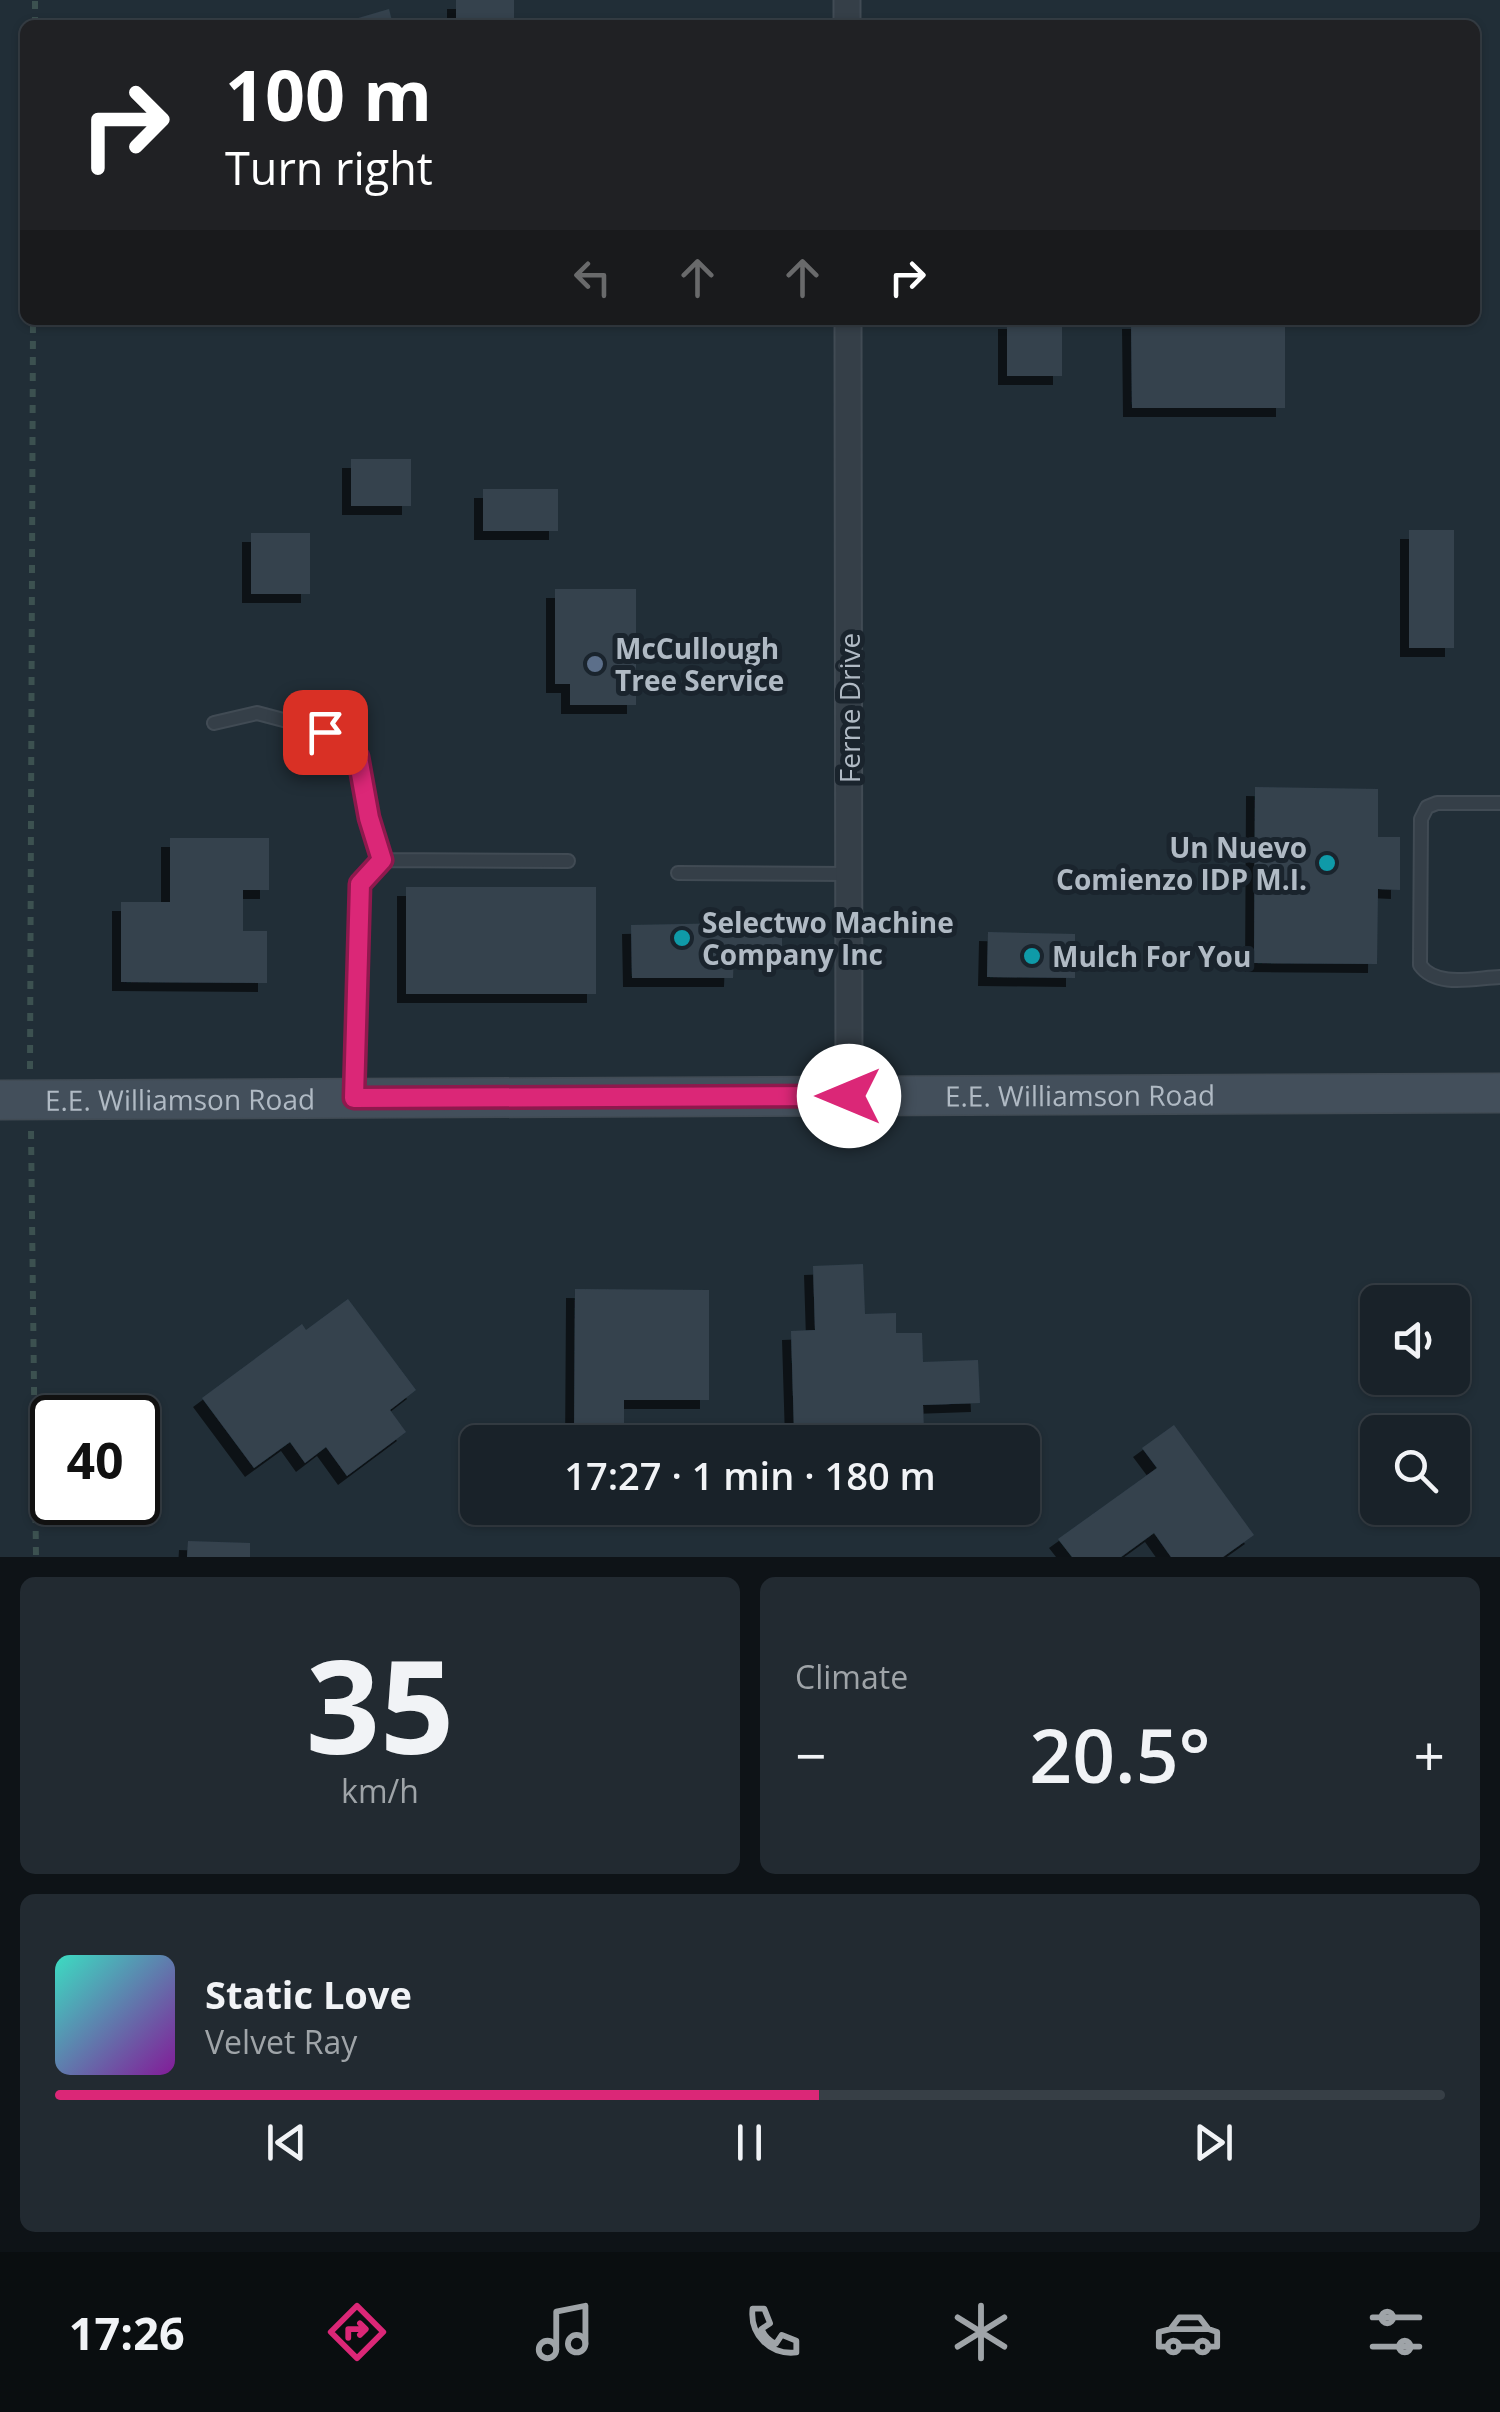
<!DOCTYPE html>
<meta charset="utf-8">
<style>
:root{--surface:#192229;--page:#222a31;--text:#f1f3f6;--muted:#9fa4a8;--line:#373f46;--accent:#db2777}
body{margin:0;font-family:"Open Sans",sans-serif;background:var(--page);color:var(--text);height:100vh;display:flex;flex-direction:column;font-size:38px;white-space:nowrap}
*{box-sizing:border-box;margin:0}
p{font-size:32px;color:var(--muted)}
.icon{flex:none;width:55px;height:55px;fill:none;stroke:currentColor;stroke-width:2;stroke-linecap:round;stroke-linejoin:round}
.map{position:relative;height:1557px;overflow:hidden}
.details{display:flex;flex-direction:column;gap:20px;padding:20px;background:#0e1317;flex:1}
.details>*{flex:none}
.hud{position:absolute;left:20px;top:20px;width:1460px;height:305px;border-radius:15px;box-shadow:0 2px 8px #0004,0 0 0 2px var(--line);background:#202124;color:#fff;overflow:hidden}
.fabs{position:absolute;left:1360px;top:1285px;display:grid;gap:20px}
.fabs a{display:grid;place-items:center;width:110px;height:110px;border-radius:15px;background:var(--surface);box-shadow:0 2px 8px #0004,0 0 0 2px var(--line);font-size:50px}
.speed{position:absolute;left:30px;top:1395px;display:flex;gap:20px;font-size:50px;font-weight:700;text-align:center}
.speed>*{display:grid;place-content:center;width:130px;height:130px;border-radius:50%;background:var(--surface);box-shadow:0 2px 8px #0004,0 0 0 2px var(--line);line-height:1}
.speed .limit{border:5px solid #111;border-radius:15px;background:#fff;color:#111}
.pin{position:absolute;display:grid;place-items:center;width:85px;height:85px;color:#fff;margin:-42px;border-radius:20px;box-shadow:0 5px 15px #0006}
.me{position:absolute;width:110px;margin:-55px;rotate:270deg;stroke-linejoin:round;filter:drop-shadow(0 0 8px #0008)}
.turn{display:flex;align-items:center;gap:35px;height:210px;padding:0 40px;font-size:45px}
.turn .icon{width:130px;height:130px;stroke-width:2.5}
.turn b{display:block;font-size:70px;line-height:85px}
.lanes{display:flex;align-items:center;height:95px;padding:0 40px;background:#0003;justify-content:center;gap:50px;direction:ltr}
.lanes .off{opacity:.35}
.big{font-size:75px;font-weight:600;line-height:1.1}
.details .card{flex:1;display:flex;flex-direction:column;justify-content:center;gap:15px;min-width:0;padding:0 35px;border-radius:15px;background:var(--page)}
.details .dial{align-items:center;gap:0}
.dial b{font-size:130px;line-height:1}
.song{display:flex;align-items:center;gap:30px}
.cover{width:120px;height:120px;border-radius:15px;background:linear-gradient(135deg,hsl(170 70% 55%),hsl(290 70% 35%))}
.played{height:10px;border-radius:5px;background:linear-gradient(90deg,var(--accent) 55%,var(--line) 55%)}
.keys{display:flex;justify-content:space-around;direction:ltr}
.heat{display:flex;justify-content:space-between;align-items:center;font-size:55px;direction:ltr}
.details .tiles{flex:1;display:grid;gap:20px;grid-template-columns:1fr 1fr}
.card:last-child{grid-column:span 2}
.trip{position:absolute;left:460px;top:1425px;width:580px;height:100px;border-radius:15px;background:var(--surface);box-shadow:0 2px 8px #0004,0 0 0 2px var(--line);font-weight:600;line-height:100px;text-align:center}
.menu{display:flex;height:160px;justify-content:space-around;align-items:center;background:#0a0e10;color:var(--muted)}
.menu .icon{width:70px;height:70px}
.menu .current{color:var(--accent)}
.menu b{font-size:45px;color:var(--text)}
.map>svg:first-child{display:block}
</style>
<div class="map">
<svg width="1500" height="1557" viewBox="0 0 1500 1557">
<defs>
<filter id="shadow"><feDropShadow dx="-9" dy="9" stdDeviation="0" flood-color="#0009"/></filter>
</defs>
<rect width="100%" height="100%" fill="#212e37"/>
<!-- building -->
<path fill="#34424e" filter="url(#shadow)" d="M456,0H514V25H456Z
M389,9L393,25H356L355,19Z
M1007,320H1062V376H1007Z
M1131,320H1285V408H1132Z
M351,459H411V506H351Z
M483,489H558V531H483Z
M1409,530H1454V648H1409Z
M251,533H310V594H251Z
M555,589H636V705H570V684H555Z
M1255,787L1378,789V837H1400V890L1378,889L1377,964L1254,963Z
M170,838H269V890H243V931H267V983L121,982V902H170Z
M406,887H596V994H406Z
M782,922V951L734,952L733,978H632L631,925Z
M988,932L1075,934V978L987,977Z
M863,1264L865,1314L896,1313V1333H922L923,1362L978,1360L980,1403L923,1405L924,1431L865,1432V1442H831V1429L794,1430L791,1331L815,1330L813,1266Z
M575,1289L709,1290V1400H624V1442H574Z
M348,1299L416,1390L390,1410L406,1432L347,1476L326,1447L305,1463L290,1442L254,1468L202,1398L302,1324L306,1330Z
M1174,1425L1254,1535L1223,1557H1171L1154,1533L1121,1557H1072L1058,1539L1157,1468L1142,1448Z
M188,1541L250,1543V1557H187Z"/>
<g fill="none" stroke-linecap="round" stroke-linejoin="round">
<defs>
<path id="lane" d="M214,723L257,713L325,731L358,757L369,819L381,860
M1500,803H1437L1427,807L1421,819L1420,965C1436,988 1474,978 1500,977
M678,873L849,874
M354,1096L361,884L381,860L568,861"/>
<path id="street" d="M847,25V0
M848,320L849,1097"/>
<g id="secondary">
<path id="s1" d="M0,1100L1500,1093"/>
</g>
</defs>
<!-- lane casing -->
<use href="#lane" stroke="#414b54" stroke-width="16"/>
<!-- street casing -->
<use href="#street" stroke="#414b54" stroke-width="29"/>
<!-- secondary casing -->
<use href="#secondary" stroke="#414b54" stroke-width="41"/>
<!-- path -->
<path stroke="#3c5150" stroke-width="6" stroke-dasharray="8 8" stroke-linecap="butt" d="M35,25V0
M30,1069L33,320
M31,1131L36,1557"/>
<!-- lane -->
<use href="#lane" stroke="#353f48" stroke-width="12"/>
<!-- street -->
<use href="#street" stroke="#353f48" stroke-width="25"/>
<!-- secondary -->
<use href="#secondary" stroke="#434f5b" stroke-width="38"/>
</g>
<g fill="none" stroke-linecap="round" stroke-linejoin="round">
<defs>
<path id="route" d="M325,732L358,757L369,818L382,860L360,884L354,1098L849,1096"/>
</defs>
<!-- route casing -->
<use href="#route" stroke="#8e194d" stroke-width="25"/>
<!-- route -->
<use href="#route" stroke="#db2777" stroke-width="18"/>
</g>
<!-- markers -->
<circle fill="#5c6f8a" stroke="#1a242d" stroke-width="4" cx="595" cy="664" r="10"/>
<g fill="#0f9aa8" stroke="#1a242d" stroke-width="4">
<circle cx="1327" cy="863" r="10"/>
<circle cx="682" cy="938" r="10"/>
<circle cx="1032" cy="956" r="10"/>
</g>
<g text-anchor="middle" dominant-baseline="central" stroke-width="10" stroke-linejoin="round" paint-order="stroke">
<!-- poi labels -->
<g font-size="28" font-weight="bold" fill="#b0bac4" stroke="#1a242d" text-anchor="start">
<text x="615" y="648">McCullough<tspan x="615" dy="32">Tree Service</tspan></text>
<text x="1307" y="847" text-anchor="end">Un Nuevo<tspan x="1307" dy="32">Comienzo IDP M.I.</tspan></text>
<text x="702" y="922">Selectwo Machine<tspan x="702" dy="32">Company Inc</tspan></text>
<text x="1052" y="956">Mulch For You</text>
</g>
<!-- street labels -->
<g font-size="28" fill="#b0bac4" stroke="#1a242d">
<text transform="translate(849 708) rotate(-90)">Ferne Drive</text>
<text stroke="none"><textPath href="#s1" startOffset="1080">E.E. Williamson Road</textPath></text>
<text stroke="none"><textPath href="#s1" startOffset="180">E.E. Williamson Road</textPath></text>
</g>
</g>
</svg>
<div class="fabs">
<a><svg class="icon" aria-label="sound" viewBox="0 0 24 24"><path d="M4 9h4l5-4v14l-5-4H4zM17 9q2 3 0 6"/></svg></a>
<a><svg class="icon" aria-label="search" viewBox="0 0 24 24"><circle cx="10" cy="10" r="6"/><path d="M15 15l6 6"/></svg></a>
</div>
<div class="speed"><div class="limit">40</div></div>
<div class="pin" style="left:325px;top:732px;background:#d93025"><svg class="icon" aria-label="arrive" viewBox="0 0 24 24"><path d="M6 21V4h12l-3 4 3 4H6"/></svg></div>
<svg class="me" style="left:849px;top:1096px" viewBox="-20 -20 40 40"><circle r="19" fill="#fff"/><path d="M0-13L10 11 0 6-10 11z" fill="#db2777"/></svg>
<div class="trip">17:27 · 1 min · 180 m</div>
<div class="hud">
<div class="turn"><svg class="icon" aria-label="right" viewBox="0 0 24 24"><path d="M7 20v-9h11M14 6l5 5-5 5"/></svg><div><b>100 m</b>Turn right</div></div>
<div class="lanes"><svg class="icon off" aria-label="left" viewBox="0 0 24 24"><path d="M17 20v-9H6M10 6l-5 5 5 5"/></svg><svg class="icon off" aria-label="ahead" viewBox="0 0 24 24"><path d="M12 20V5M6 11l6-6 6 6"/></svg><svg class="icon off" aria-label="ahead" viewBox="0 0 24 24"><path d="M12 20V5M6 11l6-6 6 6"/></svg><svg class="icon" aria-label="right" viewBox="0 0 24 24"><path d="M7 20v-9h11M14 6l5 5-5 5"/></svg></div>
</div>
</div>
<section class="details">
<div class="tiles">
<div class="card dial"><b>35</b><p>km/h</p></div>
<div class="card"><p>Climate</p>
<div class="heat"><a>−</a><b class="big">20.5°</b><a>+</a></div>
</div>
<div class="card">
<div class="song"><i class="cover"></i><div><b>Static Love</b><p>Velvet Ray</p></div></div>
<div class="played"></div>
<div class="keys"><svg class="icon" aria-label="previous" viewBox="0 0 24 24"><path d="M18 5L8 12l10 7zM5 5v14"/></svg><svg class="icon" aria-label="pause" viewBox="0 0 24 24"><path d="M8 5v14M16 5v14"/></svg><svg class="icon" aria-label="next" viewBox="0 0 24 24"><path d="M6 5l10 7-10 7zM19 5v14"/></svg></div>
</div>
</div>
</section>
<nav class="menu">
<b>17:26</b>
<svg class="icon current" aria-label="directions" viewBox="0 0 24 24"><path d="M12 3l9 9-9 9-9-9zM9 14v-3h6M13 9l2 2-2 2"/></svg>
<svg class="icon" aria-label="music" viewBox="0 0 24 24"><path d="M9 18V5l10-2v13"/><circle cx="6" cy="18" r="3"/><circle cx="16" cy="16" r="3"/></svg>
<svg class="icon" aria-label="phone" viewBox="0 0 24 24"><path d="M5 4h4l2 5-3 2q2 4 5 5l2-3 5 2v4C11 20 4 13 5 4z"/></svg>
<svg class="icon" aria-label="climate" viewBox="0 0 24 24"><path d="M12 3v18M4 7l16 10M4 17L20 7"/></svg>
<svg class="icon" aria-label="car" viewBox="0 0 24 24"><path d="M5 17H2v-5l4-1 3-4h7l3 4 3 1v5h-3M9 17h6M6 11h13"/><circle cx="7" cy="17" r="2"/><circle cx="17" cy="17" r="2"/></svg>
<svg class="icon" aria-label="filters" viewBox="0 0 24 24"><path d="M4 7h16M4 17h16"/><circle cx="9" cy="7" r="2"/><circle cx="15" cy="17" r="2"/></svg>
</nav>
